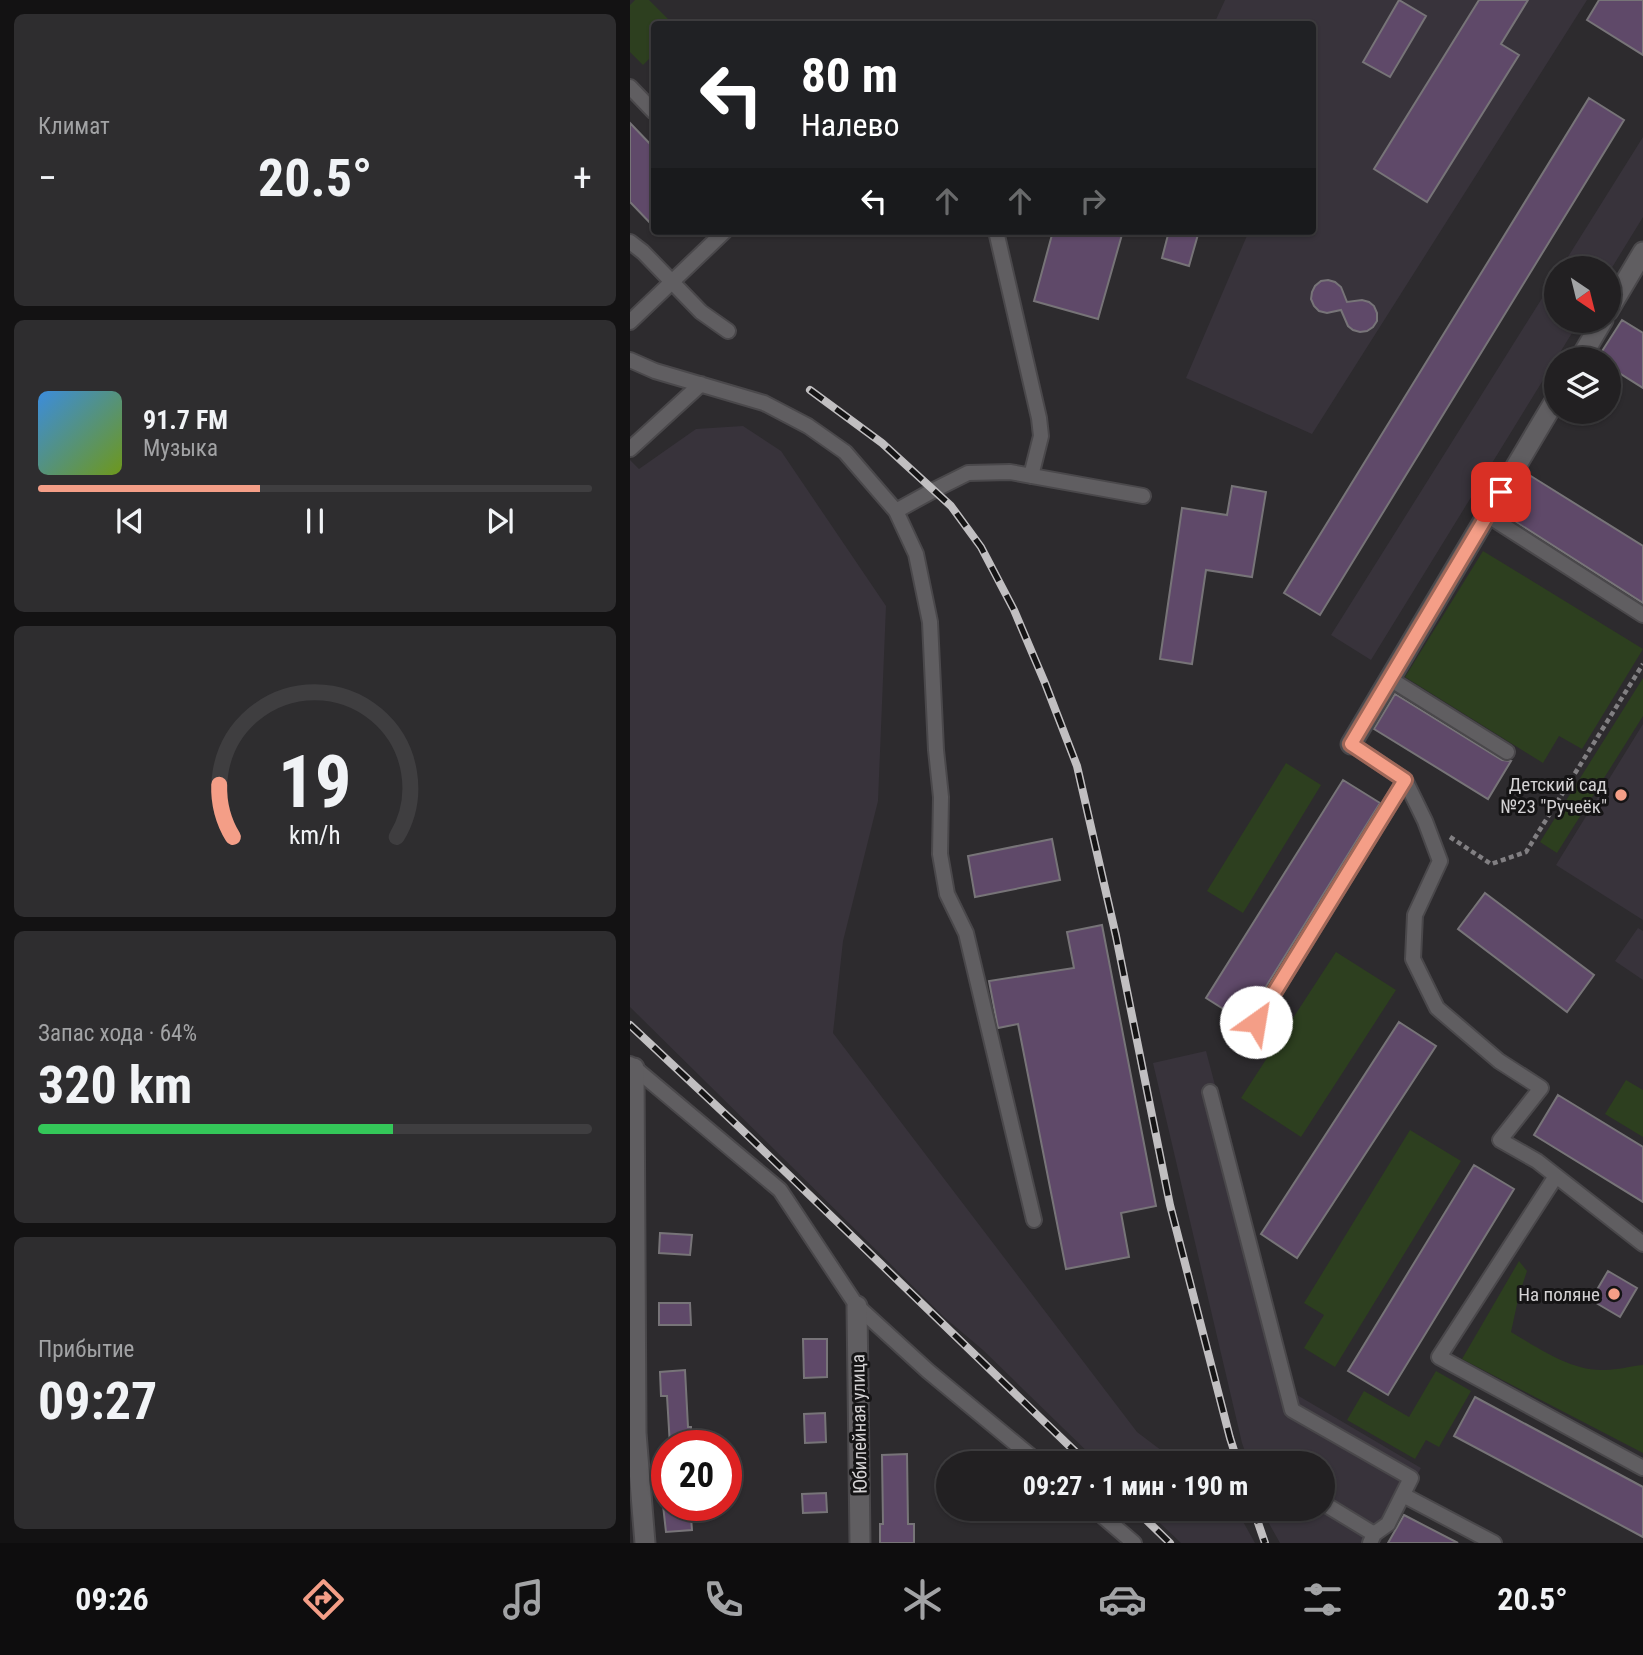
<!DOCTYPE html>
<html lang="ru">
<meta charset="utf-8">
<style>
:root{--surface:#222022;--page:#2e2d2f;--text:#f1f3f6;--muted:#a2a3a5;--line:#3f3e40;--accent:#f49e87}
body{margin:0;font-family:"Roboto Condensed",sans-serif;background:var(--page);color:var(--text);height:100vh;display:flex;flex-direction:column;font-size:26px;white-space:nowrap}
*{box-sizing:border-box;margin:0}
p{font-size:23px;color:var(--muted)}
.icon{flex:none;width:38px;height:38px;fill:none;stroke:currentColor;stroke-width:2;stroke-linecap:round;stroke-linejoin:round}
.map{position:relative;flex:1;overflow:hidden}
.drawer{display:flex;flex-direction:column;gap:14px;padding:14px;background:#131213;width:630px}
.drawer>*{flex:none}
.banner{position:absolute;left:21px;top:21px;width:665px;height:214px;border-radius:7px;box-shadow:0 2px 5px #0004,0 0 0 2px var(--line);background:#202124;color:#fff;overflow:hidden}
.needle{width:46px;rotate:145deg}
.fabs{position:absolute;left:914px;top:256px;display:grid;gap:14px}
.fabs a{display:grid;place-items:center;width:77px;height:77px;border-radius:50%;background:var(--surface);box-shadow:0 2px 5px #0004,0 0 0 2px var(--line);font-size:35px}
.speed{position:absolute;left:21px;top:1430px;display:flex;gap:14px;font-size:35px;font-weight:700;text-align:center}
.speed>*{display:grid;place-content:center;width:91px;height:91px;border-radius:50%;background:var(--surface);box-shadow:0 2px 5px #0004,0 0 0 2px var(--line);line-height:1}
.speed .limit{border:10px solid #d22;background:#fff;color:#111}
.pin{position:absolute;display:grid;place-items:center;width:60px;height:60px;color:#fff;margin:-30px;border-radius:14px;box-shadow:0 4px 10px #0006}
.me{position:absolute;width:77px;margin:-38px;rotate:32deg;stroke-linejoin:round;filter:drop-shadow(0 0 5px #0008)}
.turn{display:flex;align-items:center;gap:24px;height:147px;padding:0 35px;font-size:32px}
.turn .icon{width:91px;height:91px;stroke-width:2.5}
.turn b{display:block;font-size:49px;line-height:60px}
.lanes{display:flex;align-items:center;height:66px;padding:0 35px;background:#0003;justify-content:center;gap:35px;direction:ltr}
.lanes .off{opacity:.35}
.big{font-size:52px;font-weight:700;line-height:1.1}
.drawer .card{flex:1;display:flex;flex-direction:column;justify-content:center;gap:10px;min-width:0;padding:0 24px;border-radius:10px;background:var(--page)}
.drawer .dial{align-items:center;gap:0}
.dial svg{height:182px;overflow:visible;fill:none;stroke:var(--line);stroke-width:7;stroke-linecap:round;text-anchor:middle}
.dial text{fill:var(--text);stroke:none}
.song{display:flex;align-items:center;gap:21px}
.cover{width:84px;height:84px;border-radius:10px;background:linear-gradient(135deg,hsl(210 70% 55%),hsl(80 70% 35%))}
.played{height:7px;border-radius:4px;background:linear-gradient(90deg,var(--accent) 40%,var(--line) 40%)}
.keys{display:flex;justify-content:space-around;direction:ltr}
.heat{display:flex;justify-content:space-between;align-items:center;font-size:38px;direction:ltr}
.charge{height:10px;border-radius:5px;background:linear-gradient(90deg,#34c759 64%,var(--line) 0)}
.trip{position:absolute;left:306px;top:1451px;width:399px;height:70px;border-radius:35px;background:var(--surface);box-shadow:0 2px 5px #0004,0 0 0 2px var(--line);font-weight:700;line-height:70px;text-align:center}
.menu{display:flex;height:112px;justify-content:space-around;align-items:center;background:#0e0d0e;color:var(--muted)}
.menu .icon{width:49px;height:49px}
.menu .on{color:var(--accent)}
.menu b{font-size:32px;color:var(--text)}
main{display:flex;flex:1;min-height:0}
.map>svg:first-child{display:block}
</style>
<main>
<section class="drawer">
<div class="card"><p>Климат</p>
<div class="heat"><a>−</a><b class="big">20.5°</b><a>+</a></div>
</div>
<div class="card">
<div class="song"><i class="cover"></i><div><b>91.7 FM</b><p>Музыка</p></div></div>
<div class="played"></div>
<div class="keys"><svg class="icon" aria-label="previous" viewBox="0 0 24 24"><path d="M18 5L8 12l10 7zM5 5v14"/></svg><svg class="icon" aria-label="pause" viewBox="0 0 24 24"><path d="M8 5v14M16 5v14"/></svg><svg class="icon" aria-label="next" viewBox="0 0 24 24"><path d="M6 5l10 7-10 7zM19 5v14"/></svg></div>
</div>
<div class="card dial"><svg viewBox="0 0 100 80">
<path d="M14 69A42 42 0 1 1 86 69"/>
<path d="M14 69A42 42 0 0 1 8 46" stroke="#f49e87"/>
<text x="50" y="56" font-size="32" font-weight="700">19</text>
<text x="50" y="72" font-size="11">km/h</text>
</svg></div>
<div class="card"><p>Запас хода · 64%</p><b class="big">320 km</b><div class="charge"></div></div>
<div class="card"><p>Прибытие</p><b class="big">09:27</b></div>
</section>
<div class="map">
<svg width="1013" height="1543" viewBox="0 0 1013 1543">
<rect width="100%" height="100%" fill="#2d2b2e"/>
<!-- built -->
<path fill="#38333b" d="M595,0H957L682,434L556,378L619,231H682V82L685,77L682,76V24H584Z
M1013,137V217L978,274V268H931Z
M926,276V320H950L741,660L701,635Z
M113,426L151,451L256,606L248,801L213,941L203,1033L507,1432L548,1463H469L353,1350L315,1318L0,1007V460L9,469L66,429Z
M1013,724V920L926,865Z
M1008,928L1013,931V980L985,961Z
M576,1051L667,1395L791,1468L750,1543H650L636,1518L633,1509L693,1508V1463H619L612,1443L523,1063Z
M515,1509H606L625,1543H551Z"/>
<!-- green -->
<path fill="#2d3f1f" d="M5,0H19L43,24H24V54L13,65L0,52V5Z
M853,551L1013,649L952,749L929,736L913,763L775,677Z
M1013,678V716L927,853L910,842Z
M656,763L691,785L613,913L577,891Z
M706,952L766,990L671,1137L611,1098Z
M996,1080L1013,1090V1137L975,1114Z
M780,1130L831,1161L705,1367L674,1348L694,1315L674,1303Z
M889,1261L897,1271L889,1295L881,1332C908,1348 942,1372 975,1370C988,1370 1000,1366 1013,1365V1453L832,1359Z
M806,1371L841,1391L809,1447L796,1440L785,1459L717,1420L734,1391L779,1417Z"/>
<!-- building -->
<path fill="#5f4969" stroke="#777478" stroke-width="2" d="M769,0L796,16L760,77L733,62Z
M849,0H898L871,44L889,55L797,202L744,169Z
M969,0H1013V55L957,20Z
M959,98L994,120L690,615L654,593Z
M0,123L24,148V227L0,202Z
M423,231H493L468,319L404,301Z
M539,231H569L559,266L532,258Z
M698,280L705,282L711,287L717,302L732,300L739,302L744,306L747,313V321L743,327L737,331L730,332L723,330L718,326L711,310L697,313L689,311L684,306L681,299L682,292L685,286L691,281Z
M992,320L1013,333V388L978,366V359H967Z
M896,473L1013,546V603L872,513Z
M602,486L636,492L622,577L576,570L562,664L530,659L552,508L597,515Z
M765,694L872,760L881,761L858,799L744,729Z
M713,780L750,803L614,1022L576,998Z
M422,839L430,880L345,897L338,856Z
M855,893L964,975L937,1012L828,929Z
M472,925L526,1206L491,1213L499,1257L436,1269L388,1024L368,1028L359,981L444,968L437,932Z
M769,1022L806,1046L667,1258L631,1234Z
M928,1095L1013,1147V1202L904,1135Z
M844,1165L884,1189L758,1395L718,1371Z
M30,1233L62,1235L60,1255L29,1253Z
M978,1271L1007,1288L990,1317L961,1300Z
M29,1303H60L61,1325H29Z
M173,1339H197V1377L174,1378Z
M55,1370L58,1427H61L62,1446H40L37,1396H31L30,1372Z
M845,1397L1013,1487V1537L824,1436Z
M195,1413L196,1442L175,1443L174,1414Z
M277,1454L278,1524H284V1543H250V1524H253L252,1455Z
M196,1493L197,1512L173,1513L172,1494Z
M33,1505H60L62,1530L36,1532Z
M774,1515L828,1543H758Z"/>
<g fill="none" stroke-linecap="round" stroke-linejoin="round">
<defs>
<path id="service" d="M0,87L24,112
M366,231L409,418L411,436L401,476
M0,242L13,252L71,312L98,331
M0,322L95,231
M0,360L25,371L134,403L178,426L215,452L266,511L304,490L338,473L380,472L513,496
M0,449L71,384
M266,511L286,554L300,622L306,750L311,797L310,854L317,894L336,933L404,1220
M857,515L1013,615
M760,679L877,752
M721,744L775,780L795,821L810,861L785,915L783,959L807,1008L869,1061L911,1088L870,1140L907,1161L1013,1244
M626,1022L775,780
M0,1064L150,1190L227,1306L298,1371L409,1463
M580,1092L662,1410L781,1478L758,1524L744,1534L740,1543
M926,1176L809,1357L1013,1468
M773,1495L864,1543
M693,1503L744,1534
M463,1508L504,1543"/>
<path id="minor" d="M978,311L1013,252
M950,359L973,320
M721,744L926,399
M4,1068L6,1433L15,1543
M227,1306L230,1543"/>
</defs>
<!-- service casing -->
<use href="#service" stroke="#4a484b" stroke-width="18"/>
<!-- minor casing -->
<use href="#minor" stroke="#4a484b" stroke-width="23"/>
<!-- path -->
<path stroke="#817f82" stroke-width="4.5" stroke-dasharray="5 3.5" stroke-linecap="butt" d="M820,837L861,864L896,852L1013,664"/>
<!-- service -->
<use href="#service" stroke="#605e61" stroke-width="14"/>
<!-- minor -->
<use href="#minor" stroke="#605e61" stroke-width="19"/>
<defs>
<path id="rail" d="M180,390L252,443L321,506L351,547L384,610L415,683L447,766L486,936L540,1205L600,1438L608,1463
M0,1025L110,1128L457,1463
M504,1508L540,1543
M623,1508L635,1543"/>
</defs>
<!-- rail casing -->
<use href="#rail" stroke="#c1bfc1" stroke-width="8"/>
<!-- rail -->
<use href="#rail" stroke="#151415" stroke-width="5" stroke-dasharray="16" stroke-linecap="butt"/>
</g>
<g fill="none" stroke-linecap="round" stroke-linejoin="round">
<defs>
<path id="route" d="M626,1022L775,780L721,744L871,492"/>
</defs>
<!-- route casing -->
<use href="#route" stroke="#9f6758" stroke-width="18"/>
<!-- route -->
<use href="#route" stroke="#f49e87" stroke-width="12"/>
</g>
<!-- markers -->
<g fill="#f49e87" stroke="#151415" stroke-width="2.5">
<circle cx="991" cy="795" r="7"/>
<circle cx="984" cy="1294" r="7"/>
</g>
<g text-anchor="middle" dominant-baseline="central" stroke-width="6" stroke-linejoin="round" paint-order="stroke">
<!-- poi labels -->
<g font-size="19" fill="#d4d2d4" stroke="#151415" text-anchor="end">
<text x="977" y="784">Детский сад<tspan x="977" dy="22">№23 "Ручеёк"</tspan></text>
<text x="970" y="1294">На поляне</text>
</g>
<!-- street labels -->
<g font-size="19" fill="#d4d2d4" stroke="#151415">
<text transform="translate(229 1424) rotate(-91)">Юбилейная улица</text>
</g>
</g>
</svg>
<div class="fabs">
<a><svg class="needle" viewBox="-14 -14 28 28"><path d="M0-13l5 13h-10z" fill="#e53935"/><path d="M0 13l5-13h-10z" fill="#a2a3a5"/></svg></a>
<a><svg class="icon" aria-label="layers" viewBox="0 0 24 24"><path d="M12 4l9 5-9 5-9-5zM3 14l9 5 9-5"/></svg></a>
</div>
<div class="speed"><div class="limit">20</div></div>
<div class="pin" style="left:871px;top:492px;background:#d93025"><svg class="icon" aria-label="arrive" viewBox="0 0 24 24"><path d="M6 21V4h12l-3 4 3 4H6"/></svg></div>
<svg class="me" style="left:626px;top:1022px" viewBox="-20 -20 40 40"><circle r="19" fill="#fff"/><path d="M0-13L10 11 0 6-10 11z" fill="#f49e87"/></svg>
<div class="trip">09:27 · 1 мин · 190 m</div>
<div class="banner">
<div class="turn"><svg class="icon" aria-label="left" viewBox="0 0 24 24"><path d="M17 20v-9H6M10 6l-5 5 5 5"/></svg><div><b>80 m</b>Налево</div></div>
<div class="lanes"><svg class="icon" aria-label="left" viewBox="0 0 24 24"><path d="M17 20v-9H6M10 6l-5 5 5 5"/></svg><svg class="icon off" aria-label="ahead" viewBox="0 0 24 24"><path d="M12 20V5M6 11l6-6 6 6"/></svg><svg class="icon off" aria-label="ahead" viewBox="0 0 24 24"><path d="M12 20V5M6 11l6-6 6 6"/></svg><svg class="icon off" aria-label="right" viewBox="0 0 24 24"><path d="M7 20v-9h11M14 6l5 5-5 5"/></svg></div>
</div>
</div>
</main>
<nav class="menu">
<b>09:26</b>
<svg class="icon on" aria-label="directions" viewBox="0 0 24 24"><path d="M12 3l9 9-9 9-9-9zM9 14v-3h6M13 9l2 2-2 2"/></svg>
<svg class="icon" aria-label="music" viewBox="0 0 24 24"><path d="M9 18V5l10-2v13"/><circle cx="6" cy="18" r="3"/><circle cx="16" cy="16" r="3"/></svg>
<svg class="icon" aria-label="phone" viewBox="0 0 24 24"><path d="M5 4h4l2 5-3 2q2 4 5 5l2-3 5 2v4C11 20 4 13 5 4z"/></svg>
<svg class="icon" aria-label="climate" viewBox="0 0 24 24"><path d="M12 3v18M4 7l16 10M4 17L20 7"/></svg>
<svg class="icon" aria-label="car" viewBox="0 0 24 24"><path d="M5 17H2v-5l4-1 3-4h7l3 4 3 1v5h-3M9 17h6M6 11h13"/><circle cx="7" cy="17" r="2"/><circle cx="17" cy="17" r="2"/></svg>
<svg class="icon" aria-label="filters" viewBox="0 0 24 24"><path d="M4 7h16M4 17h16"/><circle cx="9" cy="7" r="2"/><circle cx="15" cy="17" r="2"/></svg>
<b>20.5°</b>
</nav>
